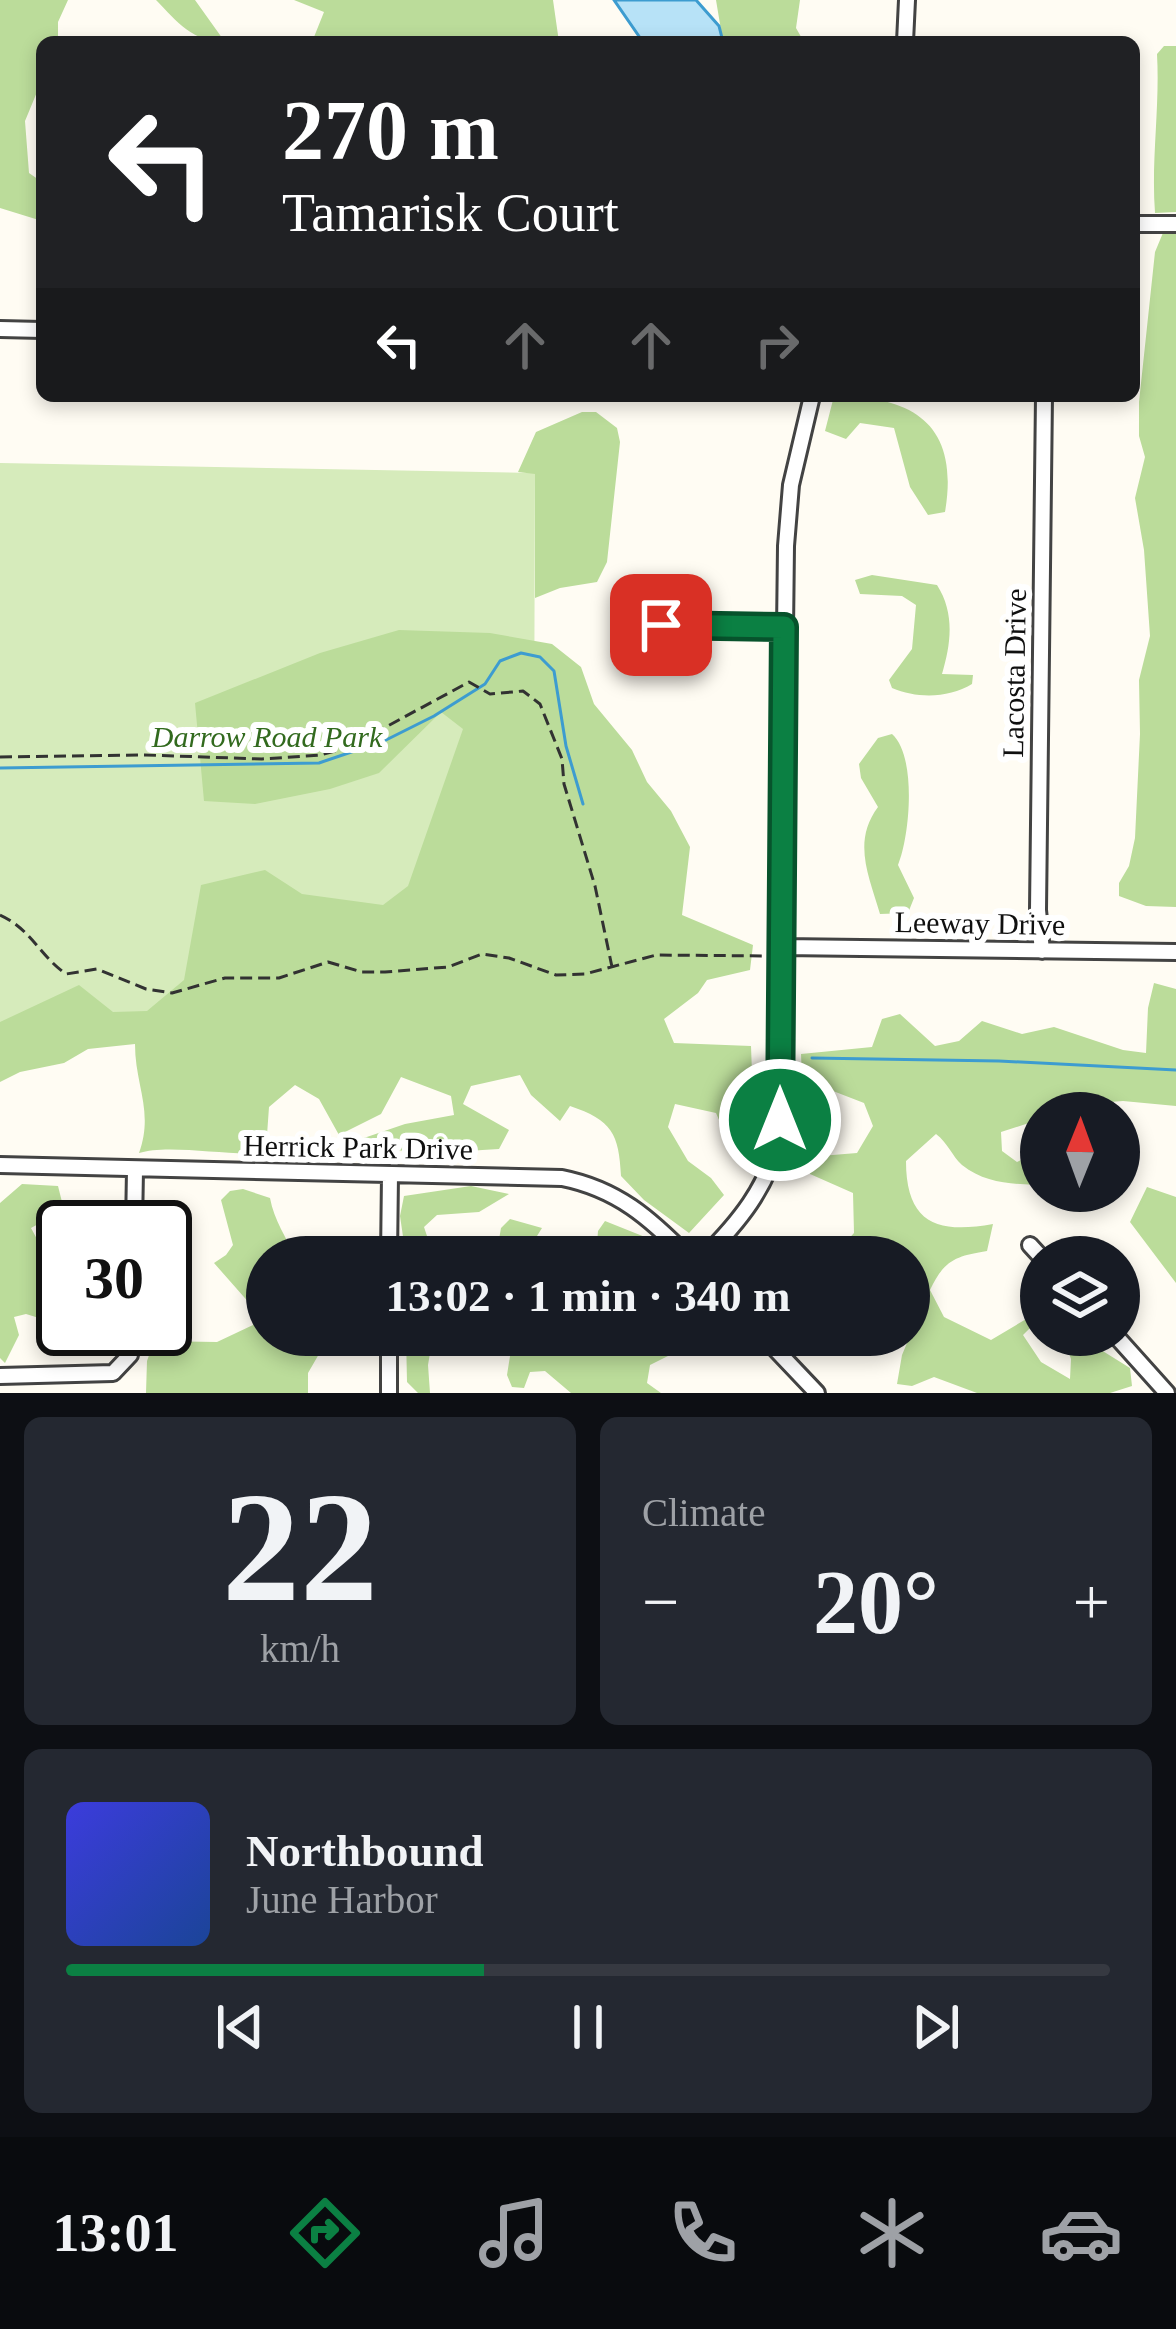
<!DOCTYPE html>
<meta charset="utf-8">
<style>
:root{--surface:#171b24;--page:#242831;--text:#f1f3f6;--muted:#9ea1a6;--line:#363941;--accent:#0b8043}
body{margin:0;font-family:Georgia,serif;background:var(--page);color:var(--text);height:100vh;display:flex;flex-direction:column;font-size:45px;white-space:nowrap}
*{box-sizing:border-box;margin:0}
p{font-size:39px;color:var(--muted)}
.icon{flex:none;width:66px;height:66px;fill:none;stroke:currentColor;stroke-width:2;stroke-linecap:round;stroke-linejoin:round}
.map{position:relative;height:1393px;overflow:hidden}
.side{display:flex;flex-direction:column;gap:24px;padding:24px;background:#0d0f14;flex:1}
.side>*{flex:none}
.banner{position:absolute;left:36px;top:36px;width:1104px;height:366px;border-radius:18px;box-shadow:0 6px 18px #0003;background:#202124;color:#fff;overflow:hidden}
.needle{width:78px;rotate:1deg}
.tools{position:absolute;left:1020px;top:1092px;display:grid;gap:24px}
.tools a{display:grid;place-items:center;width:120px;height:120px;border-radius:50%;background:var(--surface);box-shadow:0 6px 18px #0003;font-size:60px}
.speed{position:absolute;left:36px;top:1200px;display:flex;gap:24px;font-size:60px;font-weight:700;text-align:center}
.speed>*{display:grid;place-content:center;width:156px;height:156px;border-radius:50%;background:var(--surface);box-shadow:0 6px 18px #0003;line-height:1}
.speed .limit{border:6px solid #111;border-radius:18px;background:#fff;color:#111}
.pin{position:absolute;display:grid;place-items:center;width:102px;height:102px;color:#fff;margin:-51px;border-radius:24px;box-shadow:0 6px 18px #0006}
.me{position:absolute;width:132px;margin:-66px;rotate:0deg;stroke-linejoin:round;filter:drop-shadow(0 0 9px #0008)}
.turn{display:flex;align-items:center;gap:42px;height:252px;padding:0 48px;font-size:54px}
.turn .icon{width:156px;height:156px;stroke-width:2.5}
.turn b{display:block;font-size:84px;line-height:102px}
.lanes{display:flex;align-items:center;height:114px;padding:0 48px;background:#0003;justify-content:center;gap:60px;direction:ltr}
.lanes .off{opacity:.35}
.big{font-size:90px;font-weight:600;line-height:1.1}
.side .tile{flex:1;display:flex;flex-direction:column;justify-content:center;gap:18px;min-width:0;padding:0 42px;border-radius:18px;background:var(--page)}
.side .dial{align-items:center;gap:0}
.dial b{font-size:156px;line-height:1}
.song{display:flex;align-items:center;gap:36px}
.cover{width:144px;height:144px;border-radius:18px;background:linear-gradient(135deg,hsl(240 70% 55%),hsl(220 70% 35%))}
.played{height:12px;border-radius:6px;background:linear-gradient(90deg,var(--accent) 40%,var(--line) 40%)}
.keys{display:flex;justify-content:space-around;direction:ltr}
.heat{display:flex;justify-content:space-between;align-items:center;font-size:66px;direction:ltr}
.side .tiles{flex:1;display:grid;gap:24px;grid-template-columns:1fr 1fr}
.tile:last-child{grid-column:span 2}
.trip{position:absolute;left:246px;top:1236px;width:684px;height:120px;border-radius:60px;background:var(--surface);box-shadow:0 6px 18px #0003;font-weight:600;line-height:120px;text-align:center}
.tab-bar{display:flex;height:192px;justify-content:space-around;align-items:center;background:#090b0e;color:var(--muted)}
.tab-bar .icon{width:84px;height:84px}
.tab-bar .selected{color:var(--accent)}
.tab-bar b{font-size:54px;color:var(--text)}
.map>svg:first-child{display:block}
</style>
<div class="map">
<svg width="1176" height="1393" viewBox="0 0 1176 1393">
<rect width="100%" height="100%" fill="#fffcf3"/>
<!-- green -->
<path fill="#d6ebbb" d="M0,463L535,473L534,768L627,1054L0,1041Z"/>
<!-- forest -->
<path fill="#bbdc9a" d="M0,0H68L58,22V42H42V80L25,121L29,173L42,182V221L0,208Z
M156,0H195L225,42C193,42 177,22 156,0Z
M294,0H553L559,42H312L324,12Z
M716,0H800L796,28L804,42H723Z
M1164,46H1176V212L1155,213C1151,160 1160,108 1157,54Z
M1165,228L1176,230V907L1146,906L1119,896V883L1129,866L1135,838L1140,734L1139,680L1150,636L1144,550L1135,498L1145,457L1139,436V402L1155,252Z
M834,396C913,396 960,424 945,512L928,515L910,487L894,428L860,423L846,439L825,431Z
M582,412H596L617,428L620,442L607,562L597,582L560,588L535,598V474L518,472L536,432Z
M872,575L937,585C955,613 951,644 942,674L973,675L972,684C949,698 918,699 892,688L889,680L912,649L916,605L902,596L860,594L855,580Z
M399,630L490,633L552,644L581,667L594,704L632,750L647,782L671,811L690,847L682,915L753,945L750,970L707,980L698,993L664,1019L674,1043L751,1046L753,1100L746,1159L727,1138L716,1113L675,1104L668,1127L688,1161L711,1178L724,1195L689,1233L644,1200L621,1176C619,1134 612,1120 570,1106L560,1121L531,1095L520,1075L471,1086L463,1104L509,1130L499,1149C451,1152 404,1158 358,1140L405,1124L454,1115L451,1096L401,1077L381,1114L339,1135L319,1099L295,1085L269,1107L267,1135L256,1153C223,1155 166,1144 139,1153C154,1111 135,1086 135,1044L88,1049L64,1063L20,1072L0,1082V1022L79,985L113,1012L147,1011L184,980L201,885L265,870L302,894L383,905L408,886L463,729L441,712L379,773L330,789L255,804L204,801L195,703L320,653Z
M892,734C917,756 910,836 898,865L914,898L908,913L880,914C869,876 852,842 878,807L861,778L859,764L878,738Z
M1154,983L1176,989V1106L1123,1101L1084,1104L1075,1113H1041V1119L1001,1132L1002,1151L1017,1162L1041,1150V1185C1013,1184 986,1184 962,1165C952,1156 948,1143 936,1134L906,1161C906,1224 938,1234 993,1224L987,1251C956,1256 944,1260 930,1290L944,1317L991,1340L1033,1315L1037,1321L1023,1335L1041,1362L1070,1379L1071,1359L1063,1335H1077L1130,1368L1132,1386L1110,1393H977L934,1377L912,1386L897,1384L902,1355L912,1331L909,1257H832L854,1233L853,1193L810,1174L808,1157L857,1153L873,1126L864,1103L802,1079L801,1054L872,1047L882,1019L900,1014L935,1046L959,1041L982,1021L1022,1034L1054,1027L1123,1050L1146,1053L1148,1008Z
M22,1184L58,1186L64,1210L31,1228L44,1252L63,1256V1300L39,1318L26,1314L14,1317L19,1335L5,1363L0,1358V1203Z
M471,1186L509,1194L479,1212L437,1215L424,1227L434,1257H406L400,1216L404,1196Z
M1147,1187L1176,1197V1283L1130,1222Z
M243,1189L270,1198C274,1221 287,1237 294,1257H267V1335H315L319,1354L308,1373V1393H146L147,1361L154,1341L217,1342L253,1325L251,1305L214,1263L226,1255L233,1245L221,1200L230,1191Z
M510,1219L542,1228L532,1244L544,1257H496L501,1228Z
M605,1221L645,1237L630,1257H596L598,1231Z
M406,1335H433L428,1365L430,1393H418L407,1382Z
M496,1335H666L672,1340V1354L650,1365L647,1383L661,1393H571L545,1371L530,1372L524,1388L512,1387L507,1375L510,1356Z"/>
<!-- water -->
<path fill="#b7e2f7" stroke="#3d9cd0" stroke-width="3" d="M614,0H696L719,26L723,42H643Z"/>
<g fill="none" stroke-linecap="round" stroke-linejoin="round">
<!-- stream -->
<path stroke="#3d9cd0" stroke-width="3" d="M0,768L319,763L384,741L434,716L485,684L500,661L521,653L540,657L554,671L566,746L583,804
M812,1058L999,1061L1176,1070"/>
<defs>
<path id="minor" d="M905,42L907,0
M1134,224H1176
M0,329L42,330
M661,625L785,627
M783,947L1176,952
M1042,951L1038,910L1044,396
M0,1165L562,1178C617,1189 650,1218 688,1257
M134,1227L135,1170
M1030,1245L1041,1257
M389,1257L390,1175
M704,1257C739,1222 767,1188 779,1138L786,546L791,485L812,396
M762,1335L817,1393
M1115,1335L1167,1393
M0,1376L113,1373L130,1355L132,1329
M389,1393V1335"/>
</defs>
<!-- minor casing -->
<use href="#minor" stroke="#434343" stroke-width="20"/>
<!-- path -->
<path stroke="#323232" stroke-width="3" stroke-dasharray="12 6" stroke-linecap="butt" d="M0,757L145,755L262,759L320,755L347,748L469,682L490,694L523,691L540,704L562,759L564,784L595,886L612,967
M0,915C31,929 40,956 66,974L97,969L146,989L172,993L225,978H279L328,962L362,972H385L448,967L482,954L509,958L556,975L585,974L656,955L769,956"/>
<!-- minor -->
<use href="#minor" stroke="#fff" stroke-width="14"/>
</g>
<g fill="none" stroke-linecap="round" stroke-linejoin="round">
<defs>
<path id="route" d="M661,625L784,627L780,1120"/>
</defs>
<!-- route casing -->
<use href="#route" stroke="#07532c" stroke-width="30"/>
<!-- route -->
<use href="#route" stroke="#0b8043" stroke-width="21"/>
</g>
<g text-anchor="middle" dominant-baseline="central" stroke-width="12" stroke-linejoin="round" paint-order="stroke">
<!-- street labels -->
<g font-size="30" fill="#101010" stroke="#fff">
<text transform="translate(1014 673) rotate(-89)">Lacosta Drive</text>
<text transform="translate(980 923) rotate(1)">Leeway Drive</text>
<text transform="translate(358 1147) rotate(1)">Herrick Park Drive</text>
</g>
<!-- park labels -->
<g font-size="30" font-style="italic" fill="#326a1e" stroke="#fff">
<text x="267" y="736">Darrow Road Park</text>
</g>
</g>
</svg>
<div class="tools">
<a><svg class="needle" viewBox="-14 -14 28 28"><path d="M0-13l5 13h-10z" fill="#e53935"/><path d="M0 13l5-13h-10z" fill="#9ea1a6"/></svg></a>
<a><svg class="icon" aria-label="layers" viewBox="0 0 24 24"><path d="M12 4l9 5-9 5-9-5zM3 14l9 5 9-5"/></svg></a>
</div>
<div class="speed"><div class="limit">30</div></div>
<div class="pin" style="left:661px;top:625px;background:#d93025"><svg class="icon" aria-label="arrive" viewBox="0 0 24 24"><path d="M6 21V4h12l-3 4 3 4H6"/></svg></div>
<svg class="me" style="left:780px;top:1120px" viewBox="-20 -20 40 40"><circle r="17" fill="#0b8043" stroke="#fff" stroke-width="3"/><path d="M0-11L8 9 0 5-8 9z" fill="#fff"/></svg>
<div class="trip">13:02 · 1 min · 340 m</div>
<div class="banner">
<div class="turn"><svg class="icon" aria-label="left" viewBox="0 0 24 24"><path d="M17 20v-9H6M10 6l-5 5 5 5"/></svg><div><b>270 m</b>Tamarisk Court</div></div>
<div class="lanes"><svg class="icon" aria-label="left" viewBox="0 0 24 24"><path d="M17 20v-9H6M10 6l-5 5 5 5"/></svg><svg class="icon off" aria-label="ahead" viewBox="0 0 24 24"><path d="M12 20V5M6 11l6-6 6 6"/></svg><svg class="icon off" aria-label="ahead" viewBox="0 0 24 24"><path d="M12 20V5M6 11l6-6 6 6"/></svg><svg class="icon off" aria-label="right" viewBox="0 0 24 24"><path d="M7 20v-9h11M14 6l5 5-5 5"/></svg></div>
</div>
</div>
<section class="side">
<div class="tiles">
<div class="tile dial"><b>22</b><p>km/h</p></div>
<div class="tile"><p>Climate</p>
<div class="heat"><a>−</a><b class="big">20°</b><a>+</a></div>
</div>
<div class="tile">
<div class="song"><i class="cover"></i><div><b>Northbound</b><p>June Harbor</p></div></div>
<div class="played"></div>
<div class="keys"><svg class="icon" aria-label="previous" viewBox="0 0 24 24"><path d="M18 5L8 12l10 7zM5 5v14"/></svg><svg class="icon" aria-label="pause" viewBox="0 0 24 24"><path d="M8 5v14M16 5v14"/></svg><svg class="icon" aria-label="next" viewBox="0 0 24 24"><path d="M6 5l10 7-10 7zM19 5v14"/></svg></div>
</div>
</div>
</section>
<nav class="tab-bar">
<b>13:01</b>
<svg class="icon selected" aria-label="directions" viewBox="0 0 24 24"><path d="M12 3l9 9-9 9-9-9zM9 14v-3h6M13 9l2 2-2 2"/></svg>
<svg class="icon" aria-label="music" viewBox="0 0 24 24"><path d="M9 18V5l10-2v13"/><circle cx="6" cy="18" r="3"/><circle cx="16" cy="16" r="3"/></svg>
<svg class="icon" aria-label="phone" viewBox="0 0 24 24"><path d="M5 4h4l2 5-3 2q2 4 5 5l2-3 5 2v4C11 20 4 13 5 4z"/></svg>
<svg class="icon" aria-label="climate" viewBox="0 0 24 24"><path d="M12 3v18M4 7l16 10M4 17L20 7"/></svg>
<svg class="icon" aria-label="car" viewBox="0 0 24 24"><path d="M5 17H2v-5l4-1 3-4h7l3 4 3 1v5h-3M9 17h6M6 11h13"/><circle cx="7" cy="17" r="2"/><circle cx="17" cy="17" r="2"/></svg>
</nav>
